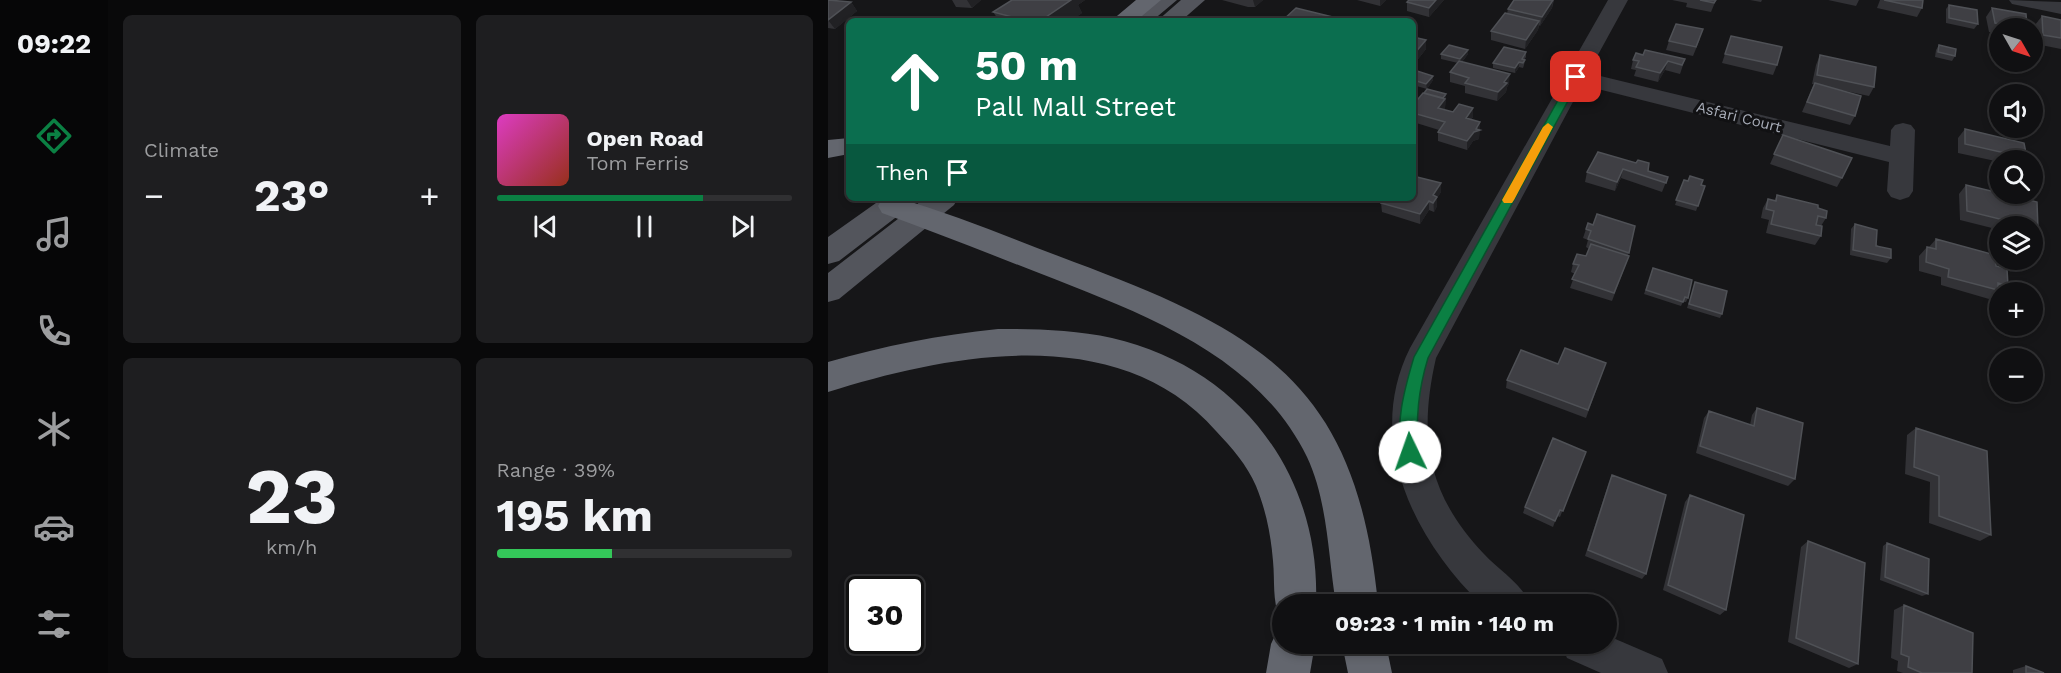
<!DOCTYPE html>
<meta charset="utf-8">
<style>
:root{--surface:#101012;--page:#1e1e20;--text:#f1f3f6;--muted:#9c9d9f;--line:#303032;--accent:#0b8043}
body{margin:0;font-family:"Work Sans",sans-serif;background:var(--page);color:var(--text);height:100vh;display:flex;flex-direction:column;font-size:22px;white-space:nowrap}
*{box-sizing:border-box;margin:0}
p{font-size:20px;color:var(--muted)}
.icon{flex:none;width:33px;height:33px;fill:none;stroke:currentColor;stroke-width:2;stroke-linecap:round;stroke-linejoin:round}
.map{position:relative;flex:1;overflow:hidden}
.sheet{display:flex;flex-direction:column;gap:15px;padding:15px;background:#09090a;width:720px}
.sheet>*{flex:none}
.guide{position:absolute;left:18px;top:18px;width:570px;height:183px;border-radius:9px;box-shadow:0 3px 9px #0003,0 0 0 2px var(--line);background:#0b6e4f;color:#fff;overflow:hidden}
.needle{width:39px;rotate:129deg}
.controls{position:absolute;left:1161px;top:18px;display:grid;gap:12px}
.controls a{display:grid;place-items:center;width:54px;height:54px;border-radius:50%;background:var(--surface);box-shadow:0 3px 9px #0003,0 0 0 2px var(--line);font-size:30px}
.speed{position:absolute;left:18px;top:576px;display:flex;gap:12px;font-size:30px;font-weight:700;text-align:center}
.speed>*{display:grid;place-content:center;width:78px;height:78px;border-radius:50%;background:var(--surface);box-shadow:0 3px 9px #0003,0 0 0 2px var(--line);line-height:1}
.speed .limit{border:3px solid #111;border-radius:9px;background:#fff;color:#111}
.pin{position:absolute;display:grid;place-items:center;width:51px;height:51px;color:#fff;margin:-26px;border-radius:12px;box-shadow:0 3px 9px #0006}
.me{position:absolute;width:66px;margin:-33px;rotate:357deg;stroke-linejoin:round;filter:drop-shadow(0 0 4px #0008)}
.turn{display:flex;align-items:center;gap:21px;height:126px;padding:0 30px;font-size:27px}
.turn .icon{width:78px;height:78px;stroke-width:2.5}
.turn b{display:block;font-size:42px;line-height:51px}
.then{display:flex;align-items:center;height:57px;padding:0 30px;background:#0003;gap:12px;font-size:22px}
.big{font-size:45px;font-weight:700;line-height:1.1}
.sheet .card{flex:1;display:flex;flex-direction:column;justify-content:center;gap:9px;min-width:0;padding:0 21px;border-radius:9px;background:var(--page)}
.sheet .dial{align-items:center;gap:0}
.dial b{font-size:78px;line-height:1}
.song{display:flex;align-items:center;gap:18px}
.cover{width:72px;height:72px;border-radius:9px;background:linear-gradient(135deg,hsl(310 70% 55%),hsl(10 70% 35%))}
.played{height:6px;border-radius:3px;background:linear-gradient(90deg,var(--accent) 70%,var(--line) 70%)}
.keys{display:flex;justify-content:space-around;direction:ltr}
.heat{display:flex;justify-content:space-between;align-items:center;font-size:33px;direction:ltr}
.charge{height:9px;border-radius:4px;background:linear-gradient(90deg,#34c759 39%,var(--line) 0)}
.sheet .tiles{flex:1;display:grid;gap:15px;grid-template-columns:repeat(2,1fr)}
.trip{position:absolute;left:444px;top:594px;width:345px;height:60px;border-radius:30px;background:var(--surface);box-shadow:0 3px 9px #0003,0 0 0 2px var(--line);font-weight:700;line-height:60px;text-align:center}
main{display:flex;flex:1;min-height:0}
.menu{display:flex;flex-direction:column;width:108px;justify-content:space-around;align-items:center;background:#060607;color:var(--muted)}
.menu .icon{width:42px;height:42px}
.menu .current{color:var(--accent)}
.menu b{font-size:27px;color:var(--text)}
.map>svg:first-child{display:block}
</style>
<main>
<nav class="menu">
<b>09:22</b>
<svg class="icon current" aria-label="directions" viewBox="0 0 24 24"><path d="M12 3l9 9-9 9-9-9zM9 14v-3h6M13 9l2 2-2 2"/></svg>
<svg class="icon" aria-label="music" viewBox="0 0 24 24"><path d="M9 18V5l10-2v13"/><circle cx="6" cy="18" r="3"/><circle cx="16" cy="16" r="3"/></svg>
<svg class="icon" aria-label="phone" viewBox="0 0 24 24"><path d="M5 4h4l2 5-3 2q2 4 5 5l2-3 5 2v4C11 20 4 13 5 4z"/></svg>
<svg class="icon" aria-label="climate" viewBox="0 0 24 24"><path d="M12 3v18M4 7l16 10M4 17L20 7"/></svg>
<svg class="icon" aria-label="car" viewBox="0 0 24 24"><path d="M5 17H2v-5l4-1 3-4h7l3 4 3 1v5h-3M9 17h6M6 11h13"/><circle cx="7" cy="17" r="2"/><circle cx="17" cy="17" r="2"/></svg>
<svg class="icon" aria-label="filters" viewBox="0 0 24 24"><path d="M4 7h16M4 17h16"/><circle cx="9" cy="7" r="2"/><circle cx="15" cy="17" r="2"/></svg>
</nav>
<section class="sheet">
<div class="tiles">
<div class="card"><p>Climate</p>
<div class="heat"><a>−</a><b class="big">23°</b><a>+</a></div>
</div>
<div class="card">
<div class="song"><i class="cover"></i><div><b>Open Road</b><p>Tom Ferris</p></div></div>
<div class="played"></div>
<div class="keys"><svg class="icon" aria-label="previous" viewBox="0 0 24 24"><path d="M18 5L8 12l10 7zM5 5v14"/></svg><svg class="icon" aria-label="pause" viewBox="0 0 24 24"><path d="M8 5v14M16 5v14"/></svg><svg class="icon" aria-label="next" viewBox="0 0 24 24"><path d="M6 5l10 7-10 7zM19 5v14"/></svg></div>
</div>
<div class="card dial"><b>23</b><p>km/h</p></div>
<div class="card"><p>Range · 39%</p><b class="big">195 km</b><div class="charge"></div></div>
</div>
</section>
<div class="map">
<svg width="1233" height="673" viewBox="0 0 1233 673">
<rect width="100%" height="100%" fill="#161618"/>
<g fill="none" stroke-linecap="round" stroke-linejoin="round">
<!-- minor -->
<path fill="#37383d" fill-rule="evenodd" d="M780,0H800L760,73L1062,146L1063,130L1067,125L1075,123L1083,125L1087,130L1085,191L1081,197L1072,200L1063,197L1059,191L1061,162L754,85L608,358C590,437 599,494 656,554C671,570 694,584 702,604H653C586,539 536,440 582,348Z
M1181,0L1233,2V14L1184,4Z
M778,635L834,659L840,673H773L739,658L733,644H778Z"/>
<!-- primary -->
<path fill="#53555c" fill-rule="evenodd" d="M324,0H349L324,21H299Z
M353,0H377L353,21H329Z
M55,198H88L84,205L11,261L0,264V237Z
M97,198H130L126,205L11,299L0,302V273Z"/>
<!-- motorway -->
<path fill="#63666e" fill-rule="evenodd" d="M308,0H333L308,21H283Z
M21,138V154L0,158V140Z
M71,198C130,216 188,240 246,262C437,333 529,387 550,604H508C500,556 500,502 479,457C428,353 312,313 211,273C159,253 107,232 54,213L50,206L54,199Z
M170,329C208,329 246,330 284,338C411,367 493,474 488,604H454V620L452,619C444,600 447,582 445,561C443,536 438,510 428,486C419,465 404,448 388,431C291,321 124,353 0,392V362C56,346 111,335 170,329Z
M454,626V644H487L482,673H438L443,644L450,629Z
M514,644H558L564,673H520Z"/>
</g>
<!-- wall -->
<path fill="#323236" d="M0,0L23,2L29,11L7,29L0,28Z
M124,0H153L144,8L128,7Z
M184,0H257L250,5L254,13L242,21H164L170,19L165,12Z
M394,0H435L427,7H420Z
M529,0H558L552,6Z
M581,0H616L601,17L579,11V2Z
M686,0H726L724,8L712,26L711,25L710,30L697,49L663,40V31L679,14L680,9Z
M844,0H888L883,12L858,7L859,3Z
M922,0H934L933,2Z
M1000,0H1031L1028,6Z
M1052,0H1095L1094,8L1089,17L1049,8Z
M1121,5L1150,24L1146,29L1118,23V9Z
M1164,8L1199,28H1172V34L1161,32L1158,17Z
M1214,16L1233,20V49L1208,44L1207,25Z
M903,36L949,65L945,75L894,63Z
M585,37L598,40V49L587,63H585Z
M872,39L865,56L838,50L841,41Z
M1204,42L1209,54L1206,59H1204Z
M1111,45L1127,56L1124,61L1107,57L1108,50Z
M698,52V57L696,60H697L696,65L695,68L691,67L687,73L665,68V63Z
M613,54H640L634,62L681,84L679,87L678,92L669,101L637,93V86L622,82V72L630,63L613,59Z
M992,55L1046,87L1041,96L1008,89L1027,116L1022,125L974,112L986,84H984L988,65Z
M857,59L852,74L837,70L830,82L806,76L808,70L803,69L805,60Z
M585,76L605,80L599,89L585,85Z
M618,94L617,108L616,110L625,112L645,108V117L643,120L652,122L651,139L645,141L639,150L610,141V132L611,130L585,122V105Z
M1137,129L1199,158L1196,160H1172V162L1130,153V138Z
M955,135L1014,178L1009,187L942,164Z
M770,152L820,171L840,177L834,192L793,178L787,191L757,182L759,172Z
M856,180L877,186L868,211L847,205Z
M1138,185L1210,229L1204,235V226H1172V230L1132,220L1131,194Z
M613,192L609,198V206L606,212L601,210L592,224L554,212L553,203Z
M949,195L990,208L998,218L993,226V236L987,245L938,233L941,220L933,218L935,208L940,199L946,201Z
M1027,224L1063,258L1059,263L1022,255L1023,229Z
M765,225L807,226L798,264L784,301L742,288L747,274L743,272L745,264L758,256L761,249L758,247L760,240L755,238L758,229Z
M1108,239L1168,266L1180,286L1173,292H1172L1171,294L1167,293L1161,299L1113,285V277L1091,271V256L1099,247H1101Z
M825,268L860,298L858,302H855L853,306L816,294Z
M867,282L894,314L892,318L859,308Z
M778,363L758,418L678,388L679,380L730,364Z
M929,408L967,479L960,486L868,453L876,418L881,411L922,425L924,415Z
M1088,428L1163,535L1152,541L1101,523L1102,482L1077,474L1079,435Z
M758,452L732,517L729,516L725,527L695,513L697,507Z
M784,475L818,574L814,579L757,556L781,482Z
M862,495L898,610L892,615L835,590L857,502Z
M980,541L1030,664L1021,668L960,642L973,547Z
M1059,543L1100,594L1094,596L1052,580L1055,546Z
M1076,605L1144,673H1075L1069,671L1070,661L1063,658L1066,610Z
M1198,666V673H1185V670Z"/>
<!-- shaded-wall -->
<path fill="#212124" d="M139,0H153L144,8Z
M239,0H257L250,5L254,13L242,21H212Z
M425,0H435L427,7Z
M552,0H558L552,6Z
M608,0H616L601,17V8Z
M725,0L724,8L712,26L714,17Z
M23,2L29,11L7,29L0,20Z
M711,21L710,30L697,49L698,40Z
M598,40V49L587,63L586,54Z
M640,50V54L632,64V59Z
M840,61L837,70L830,82L832,73Z
M691,62V67L687,73V68Z
M682,74L681,84L679,87L678,92L669,101L670,92Z
M605,76V80L599,89L598,84Z
M618,94L617,108L610,117V108Z
M645,108V117L638,127V118Z
M652,122L651,139L645,141L639,150V141Z
M795,169L793,178L787,191L789,182Z
M613,183V192L609,198V206L606,212L605,195Z
M601,201V210L592,224V214Z"/>
<!-- building -->
<path fill="#3f3f44" stroke="#4f5156" stroke-width="1.5" d="M0,0L23,2L0,20Z
M184,0H243L212,21H200L165,12Z
M581,0H608L601,8L579,2Z
M686,0H725L714,17L680,9Z
M872,0H888L886,3Z
M1056,0H1095L1094,8Z
M1121,5L1149,10L1150,24L1121,18Z
M468,8L521,21H454Z
M1164,8L1198,14L1199,28H1194L1167,23Z
M677,13L711,21L698,40L663,31Z
M1214,16L1233,20V38L1215,35Z
M176,17L179,21H164Z
M848,24L875,29L868,47L841,41Z
M903,36L954,47L949,65L897,54Z
M585,37L598,40L586,54H585Z
M1204,42L1207,43L1209,54L1204,53Z
M621,45L640,50L632,59L613,54Z
M1111,45L1128,49L1127,56L1110,52Z
M676,47L698,52L694,59L697,60L695,63L691,62L687,68L665,63Z
M817,50L857,59L854,65L840,61L832,73L808,67L811,61L805,60L808,53L815,55Z
M992,55L1048,67L1046,87L989,75Z
M631,61L682,74L676,82L679,83L670,92L637,83L641,78L622,72Z
M589,71L605,76L598,84L585,80V76Z
M987,83L1033,96L1027,116L979,102Z
M599,89L618,94L615,98L596,93Z
M595,93L617,99L610,108L625,112L631,104L645,108L638,118L652,122L648,129L652,130L646,132L639,141L610,132L617,122L585,113V105Z
M1137,129L1196,143L1199,158L1137,144Z
M955,135L1024,158L1014,178L946,154Z
M770,152L808,163L810,160L821,163L820,171L840,177L838,183L795,169L789,182L759,172Z
M585,176L613,183L605,195L609,197L605,203L601,201L592,214L553,203L556,198H585Z
M862,176L875,180L873,185L877,186L870,206L848,200L856,180L860,181Z
M1138,185L1209,202L1210,229L1204,228V226H1200L1139,211Z
M949,195L990,205V208L999,211L998,218L990,216L988,225L994,226L993,236L943,224L946,211L938,209L940,199L948,201Z
M769,214L807,226L801,253L760,239L763,231L758,229L760,223L765,225Z
M1027,224L1049,230L1048,246L1063,249V258L1025,250Z
M1108,239L1167,255L1168,266L1179,269L1180,286L1170,283V290L1120,277L1121,269L1098,262L1099,247L1108,249Z
M763,244L801,256L786,293L744,279L751,265L745,264L749,254L758,256Z
M825,268L864,280L860,298L857,297L855,302L818,290Z
M867,282L899,291L894,314L861,304Z
M737,348L778,363L760,410L679,380L693,350L730,364Z
M929,408L975,423L967,479L872,446L881,411L926,426Z
M1088,428L1159,451L1163,535L1111,516V476L1086,467Z
M725,438L758,452L735,511L732,510L727,521L697,507Z
M784,475L838,495L818,574L760,550Z
M862,495L916,515L898,610L840,585Z
M980,541L1037,563L1030,664L968,638Z
M1059,543L1101,559L1100,594L1057,577Z
M1076,605L1145,633L1144,673H1094L1080,667L1081,657L1073,654Z
M1198,666L1216,673H1198Z"/>
<!-- route -->
<path fill="#0b8043" stroke="#07532c" stroke-width="1.5" d="M748,74L753,77L600,358C590,391 588,418 590,452L587,457H577C564,430 578,384 586,357L743,77Z"/>
<!-- slow -->
<path fill="#f59e0b" d="M720,123L725,127L686,200L684,203H676L674,200L715,127Z"/>
<g text-anchor="middle" dominant-baseline="central" stroke-width="6" stroke-linejoin="round" paint-order="stroke">
<!-- far-street labels -->
<g font-size="15" fill="#a8adb8" stroke="#111113">
<text transform="translate(911 117) rotate(14)">Asfari Court</text>
</g>
</g>
</svg>
<div class="controls">
<a><svg class="needle" viewBox="-14 -14 28 28"><path d="M0-13l5 13h-10z" fill="#e53935"/><path d="M0 13l5-13h-10z" fill="#9c9d9f"/></svg></a>
<a><svg class="icon" aria-label="sound" viewBox="0 0 24 24"><path d="M4 9h4l5-4v14l-5-4H4zM17 9q2 3 0 6"/></svg></a>
<a><svg class="icon" aria-label="search" viewBox="0 0 24 24"><circle cx="10" cy="10" r="6"/><path d="M15 15l6 6"/></svg></a>
<a><svg class="icon" aria-label="layers" viewBox="0 0 24 24"><path d="M12 4l9 5-9 5-9-5zM3 14l9 5 9-5"/></svg></a>
<a>+</a>
<a>−</a>
</div>
<div class="speed"><div class="limit">30</div></div>
<div class="pin" style="left:748px;top:77px;background:#d93025"><svg class="icon" aria-label="arrive" viewBox="0 0 24 24"><path d="M6 21V4h12l-3 4 3 4H6"/></svg></div>
<svg class="me" style="left:582px;top:452px" viewBox="-20 -20 40 40"><circle r="19" fill="#fff"/><path d="M0-13L10 11 0 6-10 11z" fill="#0b8043"/></svg>
<div class="trip">09:23 · 1 min · 140 m</div>
<div class="guide">
<div class="turn"><svg class="icon" aria-label="ahead" viewBox="0 0 24 24"><path d="M12 20V5M6 11l6-6 6 6"/></svg><div><b>50 m</b>Pall Mall Street</div></div>
<div class="then">Then<svg class="icon" aria-label="arrive" viewBox="0 0 24 24"><path d="M6 21V4h12l-3 4 3 4H6"/></svg></div>
</div>
</div>
</main>
